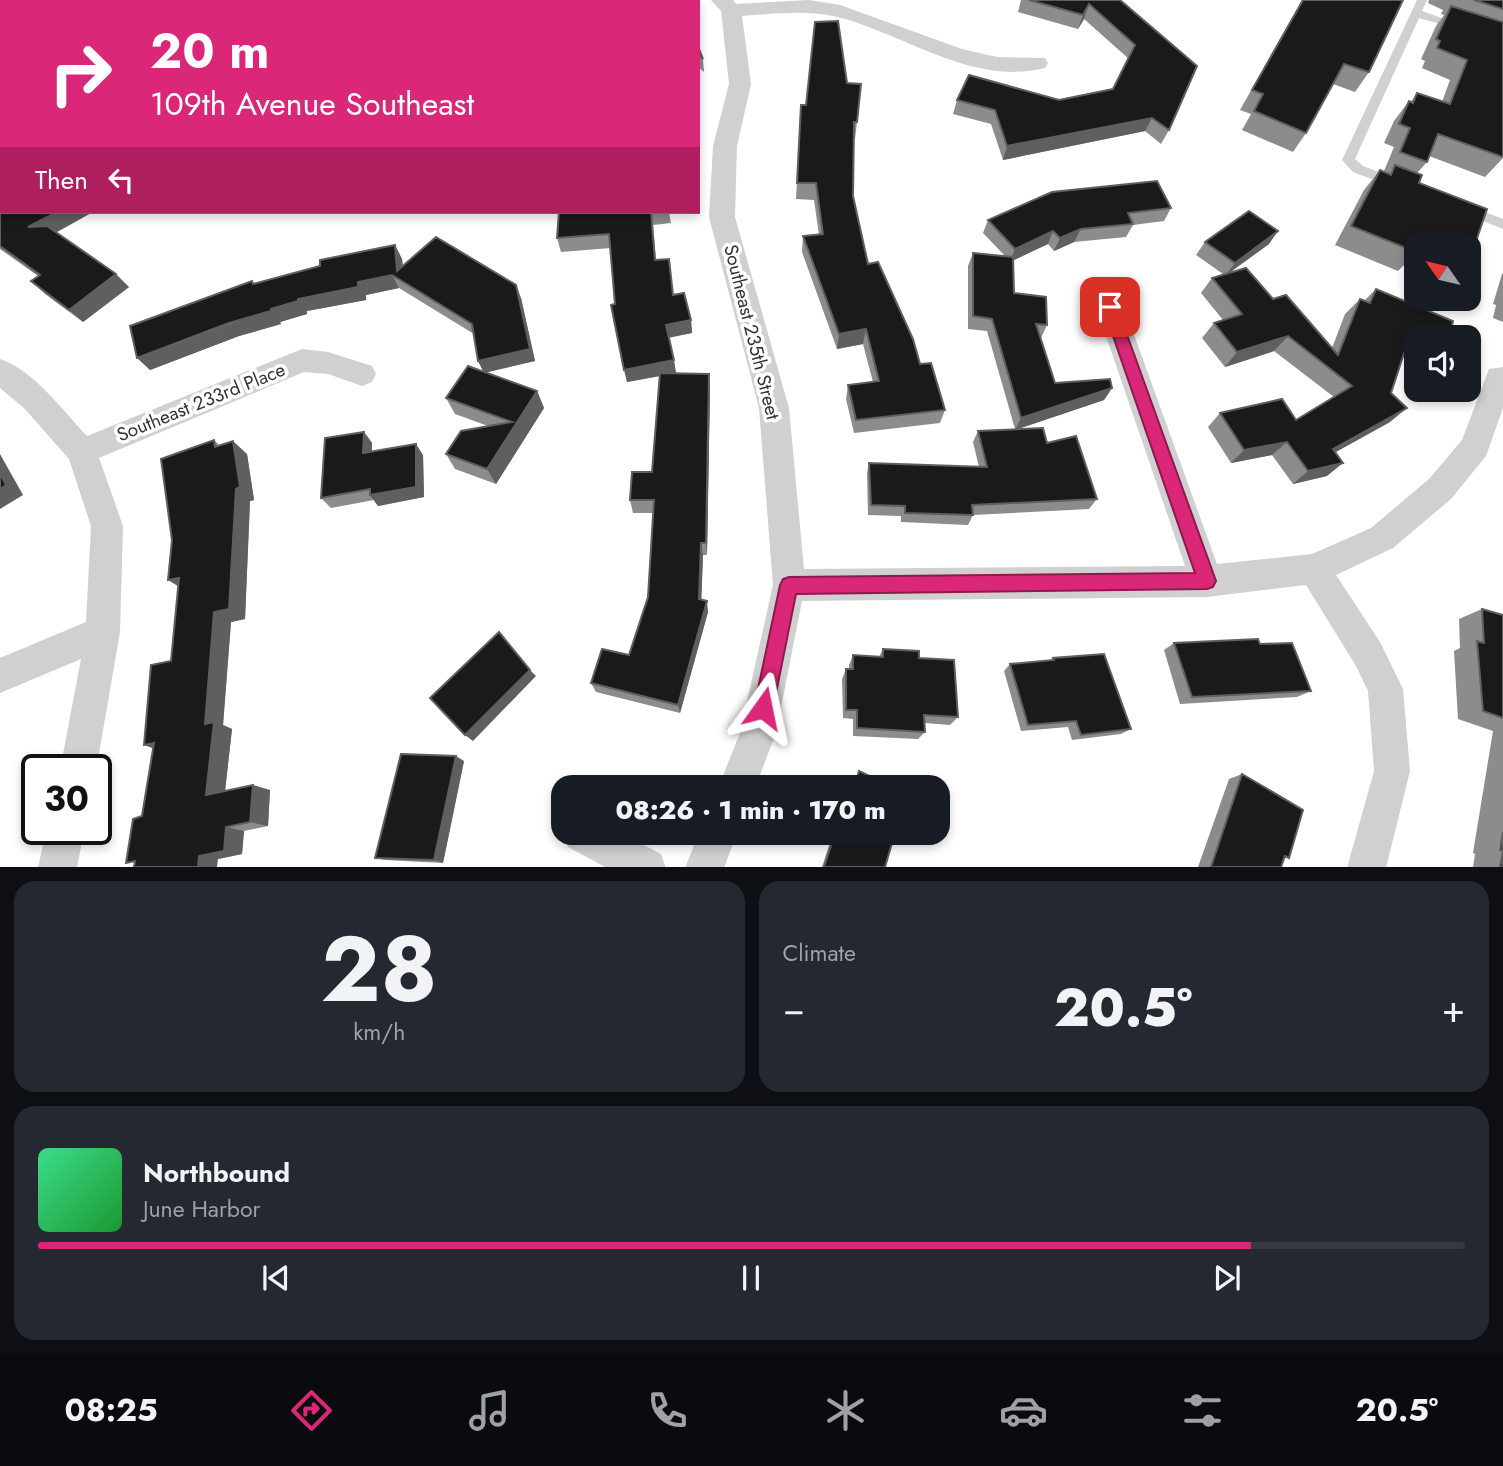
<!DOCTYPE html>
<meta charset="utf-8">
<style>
:root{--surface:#171b24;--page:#242831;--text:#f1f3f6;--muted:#9ea1a6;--line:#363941;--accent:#db2777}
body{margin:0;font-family:Jost,sans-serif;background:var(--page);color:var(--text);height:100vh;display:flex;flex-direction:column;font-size:26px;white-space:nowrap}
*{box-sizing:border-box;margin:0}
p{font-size:23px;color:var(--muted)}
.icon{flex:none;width:38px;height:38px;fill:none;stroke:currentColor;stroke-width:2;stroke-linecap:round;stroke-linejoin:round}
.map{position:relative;height:867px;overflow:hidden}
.sheet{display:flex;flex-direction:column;gap:14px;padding:14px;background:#0d0f14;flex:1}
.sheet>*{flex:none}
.guide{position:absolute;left:0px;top:0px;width:700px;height:214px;box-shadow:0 4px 10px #0003;background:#db2777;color:#fff;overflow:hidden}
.needle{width:46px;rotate:304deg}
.buttons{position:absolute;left:1404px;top:234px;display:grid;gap:14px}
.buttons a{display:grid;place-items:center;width:77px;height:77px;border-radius:14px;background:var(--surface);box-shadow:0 4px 10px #0003;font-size:35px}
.speed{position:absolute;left:21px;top:754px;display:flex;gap:14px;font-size:35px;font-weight:700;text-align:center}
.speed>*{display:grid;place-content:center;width:91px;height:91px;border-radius:50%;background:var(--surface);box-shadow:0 4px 10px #0003;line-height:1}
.speed .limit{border:4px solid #111;border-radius:10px;background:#fff;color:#111}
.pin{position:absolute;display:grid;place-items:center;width:60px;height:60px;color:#fff;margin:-30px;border-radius:14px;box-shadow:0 4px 10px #0006}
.me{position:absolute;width:77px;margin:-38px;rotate:12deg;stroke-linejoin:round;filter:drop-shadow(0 0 5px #0008)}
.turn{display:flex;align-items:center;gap:24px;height:147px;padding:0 35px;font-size:32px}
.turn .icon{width:91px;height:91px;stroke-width:2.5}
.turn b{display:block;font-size:49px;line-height:60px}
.then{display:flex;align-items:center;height:66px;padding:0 35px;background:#0003;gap:14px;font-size:26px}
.big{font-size:52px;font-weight:800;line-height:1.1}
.sheet .card{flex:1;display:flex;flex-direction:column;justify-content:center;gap:10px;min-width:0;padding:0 24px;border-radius:21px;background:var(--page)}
.sheet .dial{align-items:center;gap:0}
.dial b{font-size:91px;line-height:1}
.song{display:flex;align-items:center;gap:21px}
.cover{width:84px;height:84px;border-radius:10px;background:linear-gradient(135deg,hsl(150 70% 55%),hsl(130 70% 35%))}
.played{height:7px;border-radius:4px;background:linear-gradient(90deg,var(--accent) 85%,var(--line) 85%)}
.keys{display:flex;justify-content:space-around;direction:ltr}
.heat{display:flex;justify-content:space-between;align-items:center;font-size:38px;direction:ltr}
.sheet .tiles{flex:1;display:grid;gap:14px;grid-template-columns:1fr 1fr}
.card:last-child{grid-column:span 2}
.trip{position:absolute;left:551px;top:775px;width:399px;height:70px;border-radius:21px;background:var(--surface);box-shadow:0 4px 10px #0003;font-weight:800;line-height:70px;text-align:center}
.dock{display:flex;height:112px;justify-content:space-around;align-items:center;background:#090b0e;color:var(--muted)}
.dock .icon{width:49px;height:49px}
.dock .selected{color:var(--accent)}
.dock b{font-size:32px;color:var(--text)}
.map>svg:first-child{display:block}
</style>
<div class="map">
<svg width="1503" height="868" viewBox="0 0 1503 868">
<rect width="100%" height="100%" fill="#fff"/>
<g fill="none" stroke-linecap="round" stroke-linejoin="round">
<!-- service -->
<path fill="#d0d0d0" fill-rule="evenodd" d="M1417,0H1427L1422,11L1467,27L1461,30L1419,18L1355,159L1363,166L1400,180L1401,183L1395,188L1353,172L1342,160Z
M1465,204L1503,219V229L1460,212L1458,209Z"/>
<!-- minor -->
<path fill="#d0d0d0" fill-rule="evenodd" d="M711,0H733L736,4L809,0L840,5L962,49L997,57L1045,58L1048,63L1045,68C970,87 901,31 833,16C803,10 772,14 742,16L751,84L737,146L735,217L789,408L804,569L1185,566L1096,307L1100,300L1110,296L1120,300L1124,307L1217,564L1312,554L1371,528L1429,479L1462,440L1489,369L1503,367V408L1486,456L1451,499L1393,548L1336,575L1380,642L1403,689L1410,771L1386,868H1347L1374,771L1368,691L1356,666L1306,585L1207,597L802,601L776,733L755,788H718L740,733L773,585L759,408L709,217L713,146L729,84L721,11Z
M2,180V198L0,199V181Z
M302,349L328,352L372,366L376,374L372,382L362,386L328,374L304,372L99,458L123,526L120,632L96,771L60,770L81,659L0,693V658L86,622L91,526L69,459L24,408L0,388V359C35,371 62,410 87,436Z
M46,830H84L77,868H38Z
M564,831L621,833L661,854L666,868H607L568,847Z
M699,833H737L724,868H685Z"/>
</g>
<!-- wall -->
<path fill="#8c8c8c" d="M253,0H313V2H255Z
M402,0H534L536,2H402Z
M621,0H680L681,2H623Z
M1021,0H1120L1169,130L1161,144L1145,131L1003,160L991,124L953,114L957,100H1059L1113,89L1129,59L1084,19L1078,29L1018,12Z
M1302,0L1369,72L1355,92L1333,84L1306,133L1293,152L1242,130L1251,114L1240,110Z
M1429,0H1503V158L1485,177L1429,156L1427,162L1417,173L1419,183L1473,250L1468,255V247H1416V268L1405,264L1398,271L1335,245L1364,190L1380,170L1388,173L1384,171L1394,147L1384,143L1394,121L1409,101L1411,102L1417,93L1442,102L1450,80L1422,68L1425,61L1421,59L1436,26L1444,15L1441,14L1443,10L1428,3Z
M698,46L703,59L704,72L698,67Z
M847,83L857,122L855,139H853V196L868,264L920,364L945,410L940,423L854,433L846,399L848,385L873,382L863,344L837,349L802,252L803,236L819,235L814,200L796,199L801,105H806Z
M1171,208L1164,221L1133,225L1126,237L1074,242L1054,251L1048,244L1013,260L1014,293L1047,325L1041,338H1040L1055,383L1112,388L1104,400L1017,429L1047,443L1097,499L1089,509L973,515L968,525L901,522V516L868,515L867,473L869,463L979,467L973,442L978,431L1015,429L987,331L968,329V266L973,253L1005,256L983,233L988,220Z
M555,212H669L671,223L653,225L656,260L674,295L691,320L692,333L669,337L676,373L672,374L710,389L707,555H703L701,600L708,612L680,713L596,692L591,683L629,655L648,597L653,513H633L630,500L652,472L660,376L627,382L615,304L611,248L561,252L557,238L559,212Z
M0,214L57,232L129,287L83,322L45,294L31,281L38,276L0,249Z
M1205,242L1269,244L1230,272L1273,299L1332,348L1345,314L1360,299L1364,301L1376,289L1449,338H1416V355L1405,351L1391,393L1390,422L1335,452L1327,476L1293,484L1272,455L1231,463L1208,427L1220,413L1296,420L1334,397L1274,351L1225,367L1202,338L1214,323L1223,320L1201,293L1212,278L1223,274L1196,255Z
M395,245L402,259L403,266L521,298L535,361L485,372L537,391L544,408L496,484L455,469L446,454L488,426L455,414L446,398L484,372L478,361L474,334L399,288L366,295V300L307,311V314L280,322L281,324L239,336L150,370L252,281L254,284Z
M1503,273V322L1493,318L1496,305L1493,304L1502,274Z
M364,432L372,443V452L423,455L424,497L378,506L374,500L331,508L321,498Z
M214,440L219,445L247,454L254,500L250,501L245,619L231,622L223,725L232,729L225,791L270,790L268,826L244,831L242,854L218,859L142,816L153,748L144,745L171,661L178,586Z
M1482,609L1503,615V867H1473L1475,854L1473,853L1493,731L1458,719L1454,651L1460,648L1459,619Z
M1174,643L1260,644L1311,691L1297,697L1180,704L1164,650Z
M883,649L919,658L958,717L950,725L925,723V732L918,739L853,736V719L843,718L842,679L846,669H849V665L853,655L879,657Z
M1053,658L1131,729L1121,734L1072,740L1068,727L1021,731L1004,671L1010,664L1050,660Z
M464,761L443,863L385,860L375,858Z
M1242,774L1289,858H1284L1281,867H1198L1229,779Z
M833,833H895L885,867H822Z"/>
<!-- shaded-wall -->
<path fill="#5f5f5f" d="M122,0H136L133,2H123Z
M1089,4L1084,19L1078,29L1083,15Z
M2,62V82L0,83V63Z
M1152,118L1145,131L1003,160L1007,146Z
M2,130V152L0,153V131Z
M57,212H93L41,241L28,227Z
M1081,229L1074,242L1054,251L1060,238Z
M1053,231L1048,244L1010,262L1015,249Z
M1278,231L1269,244L1225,276L1235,263Z
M395,245L402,259L404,283L397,271Z
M116,274L129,287L83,322L69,310Z
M392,275L399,288L366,295V300L307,311V314L280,322L281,324L239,336L150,370L137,358L298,299L358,282Z
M516,285L521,298L535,361L484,373L478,361Z
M691,320L692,333L668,338L666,325Z
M866,329L863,344L837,349L839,334Z
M1288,336L1274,351L1225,367L1237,352Z
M674,360L676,373L627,382L624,370Z
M709,374L710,389L707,555L706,543Z
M1112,388L1104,400L1015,430L1021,418Z
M537,391L544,408L496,484L487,469Z
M1407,408L1390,422L1318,462L1333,449Z
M364,432L372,443L371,464L363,453Z
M233,441L247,454L254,500L250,501L245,619L231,622L223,725L232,729L224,800L206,795L205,724L214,612Z
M1287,442L1272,455L1231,463L1244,450Z
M416,444L423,455L424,497L378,506L370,495Z
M0,454L23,495L0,509Z
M1343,463L1327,476L1293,484L1308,471Z
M701,543L703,555L701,610L699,599Z
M179,578L186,591L168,580Z
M707,601L708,612L680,713L678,705Z
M530,670L536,676L473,741L465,735Z
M154,743L164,752L144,745Z
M456,756L464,761L443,863L434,860Z
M253,785L270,790L268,826L250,822Z
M226,827L244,831L242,854L218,859L217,867H198L199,856Z"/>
<!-- building -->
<path fill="#1a1a1a" stroke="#5f5f5f" stroke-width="2" d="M265,0H305V2H267Z
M402,0H454L435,2H402Z
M474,0H534L536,2H476Z
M635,0H680L681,2H637Z
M1029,0H1120L1197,66L1169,130L1152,118L1007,146L995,110L957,100L969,75L1059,100L1113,89L1135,45L1089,4L1083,15Z
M1303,0H1403L1369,72L1344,64L1306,133L1254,111L1263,94L1252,90Z
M1474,0H1503V9Z
M1451,6L1503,22V157L1438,134L1427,162L1400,152L1410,128L1399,124L1409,101L1413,103L1417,93L1450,104L1467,60L1437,48L1440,41L1436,39Z
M2,13V62L0,63V14Z
M838,21L847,83L861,84L857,122H854L853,196L868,264L878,262L913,339L920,364L931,363L945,410L856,420L848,385L879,381L866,329L839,334L803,236L823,234L816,183H797L801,105H806L815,22Z
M698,46L703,59L698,54Z
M0,86L2,87V130L0,131Z
M1395,165L1422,175L1419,183L1487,209L1473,250L1470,249L1468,253V247H1428L1419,244L1418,247H1416V252L1351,226L1380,170L1391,175Z
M1157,181L1171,208L1128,213L1133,224L1081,229L1060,238L1053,231L1015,249L988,220L1052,192Z
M1249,211L1278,231L1235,263L1205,242Z
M3,212H57L28,227L47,226L116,274L69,310L31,281L40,275L0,246V214Z
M559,212H651L655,260L669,259L673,295L684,293L691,320L666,325L674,360L624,370L611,305L615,304L609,234L557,238Z
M436,237L516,285L530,349L478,361L472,324L392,275L358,282V287L298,299V301L271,309V311L229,323L137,358L130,326L252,281L253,284L320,266V260L395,245L397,271Z
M973,253L1013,257L1014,293L1046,297L1047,325L1036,324L1055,383L1110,379L1112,388L1021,418L992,319L973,316Z
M1246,268L1273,299L1286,295L1338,355L1360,299L1370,303L1376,289L1453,321L1449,338H1426L1411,332L1391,393L1407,408L1333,449L1343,463L1308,471L1287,442L1244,450L1220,413L1282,399L1296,420L1352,386L1288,336L1237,352L1214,323L1242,314L1212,278Z
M468,366L537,391L487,469L446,454L461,431L512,422L446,398Z
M660,373L709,374L706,543H701L699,599L707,601L678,705L591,683L602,649L629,655L648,597L654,500H630L632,472H652Z
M1043,428L1047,443L1076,436L1097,499L972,505L973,515L905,513V506L871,505L869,463L987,467L978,431Z
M364,432L363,453L416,444V487L370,495V489L321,498L325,438Z
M214,440L215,447L233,441L240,487L236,489L229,609L214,612L205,724L214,722L206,795L253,785L250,822L226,827L224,851L199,856L198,867H134L135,861L126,863L133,819L142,816L154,743L144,745L151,665L171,661L179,578L168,580L172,540L161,459Z
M0,473L6,485L0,489Z
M1482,609L1503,615V718L1483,711L1477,641L1484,643Z
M499,632L530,670L465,735L430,698Z
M1258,639L1260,644L1292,643L1311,691L1192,697L1174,643Z
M883,649L919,651V658L954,660L958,717L924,715L925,732L857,728V710H846V669H853V655L883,657Z
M1104,654L1131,729L1081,735L1076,721L1028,725L1010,664L1054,660L1053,658Z
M401,754L456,756L434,860L375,858Z
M859,771L894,788H854Z
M1242,774L1303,810L1289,858L1285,856L1281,867H1211Z
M1503,832V867H1500L1503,851L1500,850Z
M835,833H895L885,867H824Z"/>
<!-- route -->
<path fill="#db2777" stroke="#8e194d" stroke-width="2" d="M1110,301L1117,307L1216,581L1213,587L1207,589L796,594L773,708L770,715L763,718L756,715L754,708L780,585L783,579L789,577L1195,573L1103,307Z"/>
<g text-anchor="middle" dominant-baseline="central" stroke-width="7" stroke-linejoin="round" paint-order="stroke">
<!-- street labels -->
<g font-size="19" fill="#333" stroke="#fff">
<text transform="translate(752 332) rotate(76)">Southeast 235th Street</text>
<text transform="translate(201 402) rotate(-22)">Southeast 233rd Place</text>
</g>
</g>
</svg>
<div class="buttons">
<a><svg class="needle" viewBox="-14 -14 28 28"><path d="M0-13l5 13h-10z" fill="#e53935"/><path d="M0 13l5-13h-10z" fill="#9ea1a6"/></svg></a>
<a><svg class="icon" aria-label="sound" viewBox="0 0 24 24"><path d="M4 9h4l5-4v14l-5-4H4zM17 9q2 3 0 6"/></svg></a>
</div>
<div class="speed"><div class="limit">30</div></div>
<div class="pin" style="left:1110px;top:307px;background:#d93025"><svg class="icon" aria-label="arrive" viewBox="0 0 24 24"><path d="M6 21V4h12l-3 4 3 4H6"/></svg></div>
<svg class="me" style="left:763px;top:708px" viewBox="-20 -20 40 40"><path d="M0-17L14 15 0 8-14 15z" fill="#db2777" stroke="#fff" stroke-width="4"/></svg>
<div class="trip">08:26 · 1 min · 170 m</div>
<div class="guide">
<div class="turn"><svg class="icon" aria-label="right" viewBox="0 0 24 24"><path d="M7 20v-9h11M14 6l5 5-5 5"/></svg><div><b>20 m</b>109th Avenue Southeast</div></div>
<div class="then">Then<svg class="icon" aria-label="left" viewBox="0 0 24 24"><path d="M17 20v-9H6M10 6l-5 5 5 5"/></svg></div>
</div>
</div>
<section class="sheet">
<div class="tiles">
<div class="card dial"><b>28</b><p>km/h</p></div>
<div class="card"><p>Climate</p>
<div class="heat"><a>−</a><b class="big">20.5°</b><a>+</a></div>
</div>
<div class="card">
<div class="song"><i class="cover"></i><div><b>Northbound</b><p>June Harbor</p></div></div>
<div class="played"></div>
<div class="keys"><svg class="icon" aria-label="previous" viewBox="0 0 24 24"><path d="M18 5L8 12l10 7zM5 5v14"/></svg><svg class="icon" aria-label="pause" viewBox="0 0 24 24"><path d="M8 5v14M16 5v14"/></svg><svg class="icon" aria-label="next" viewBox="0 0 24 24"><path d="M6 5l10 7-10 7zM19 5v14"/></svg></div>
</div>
</div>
</section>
<nav class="dock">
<b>08:25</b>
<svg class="icon selected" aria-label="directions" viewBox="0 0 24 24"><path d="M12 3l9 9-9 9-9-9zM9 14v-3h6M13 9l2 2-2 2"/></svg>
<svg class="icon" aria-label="music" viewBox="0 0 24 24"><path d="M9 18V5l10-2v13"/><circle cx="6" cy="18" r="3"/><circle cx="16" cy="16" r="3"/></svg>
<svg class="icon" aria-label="phone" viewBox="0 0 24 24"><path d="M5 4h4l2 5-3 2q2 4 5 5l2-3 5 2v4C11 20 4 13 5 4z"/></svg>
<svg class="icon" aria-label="climate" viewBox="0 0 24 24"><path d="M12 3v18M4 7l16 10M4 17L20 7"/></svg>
<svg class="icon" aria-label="car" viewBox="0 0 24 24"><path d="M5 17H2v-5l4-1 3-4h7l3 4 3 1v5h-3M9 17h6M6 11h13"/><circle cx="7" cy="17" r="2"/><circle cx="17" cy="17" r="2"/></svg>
<svg class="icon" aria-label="filters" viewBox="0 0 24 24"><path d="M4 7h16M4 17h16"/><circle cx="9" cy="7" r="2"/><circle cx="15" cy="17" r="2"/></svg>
<b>20.5°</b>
</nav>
